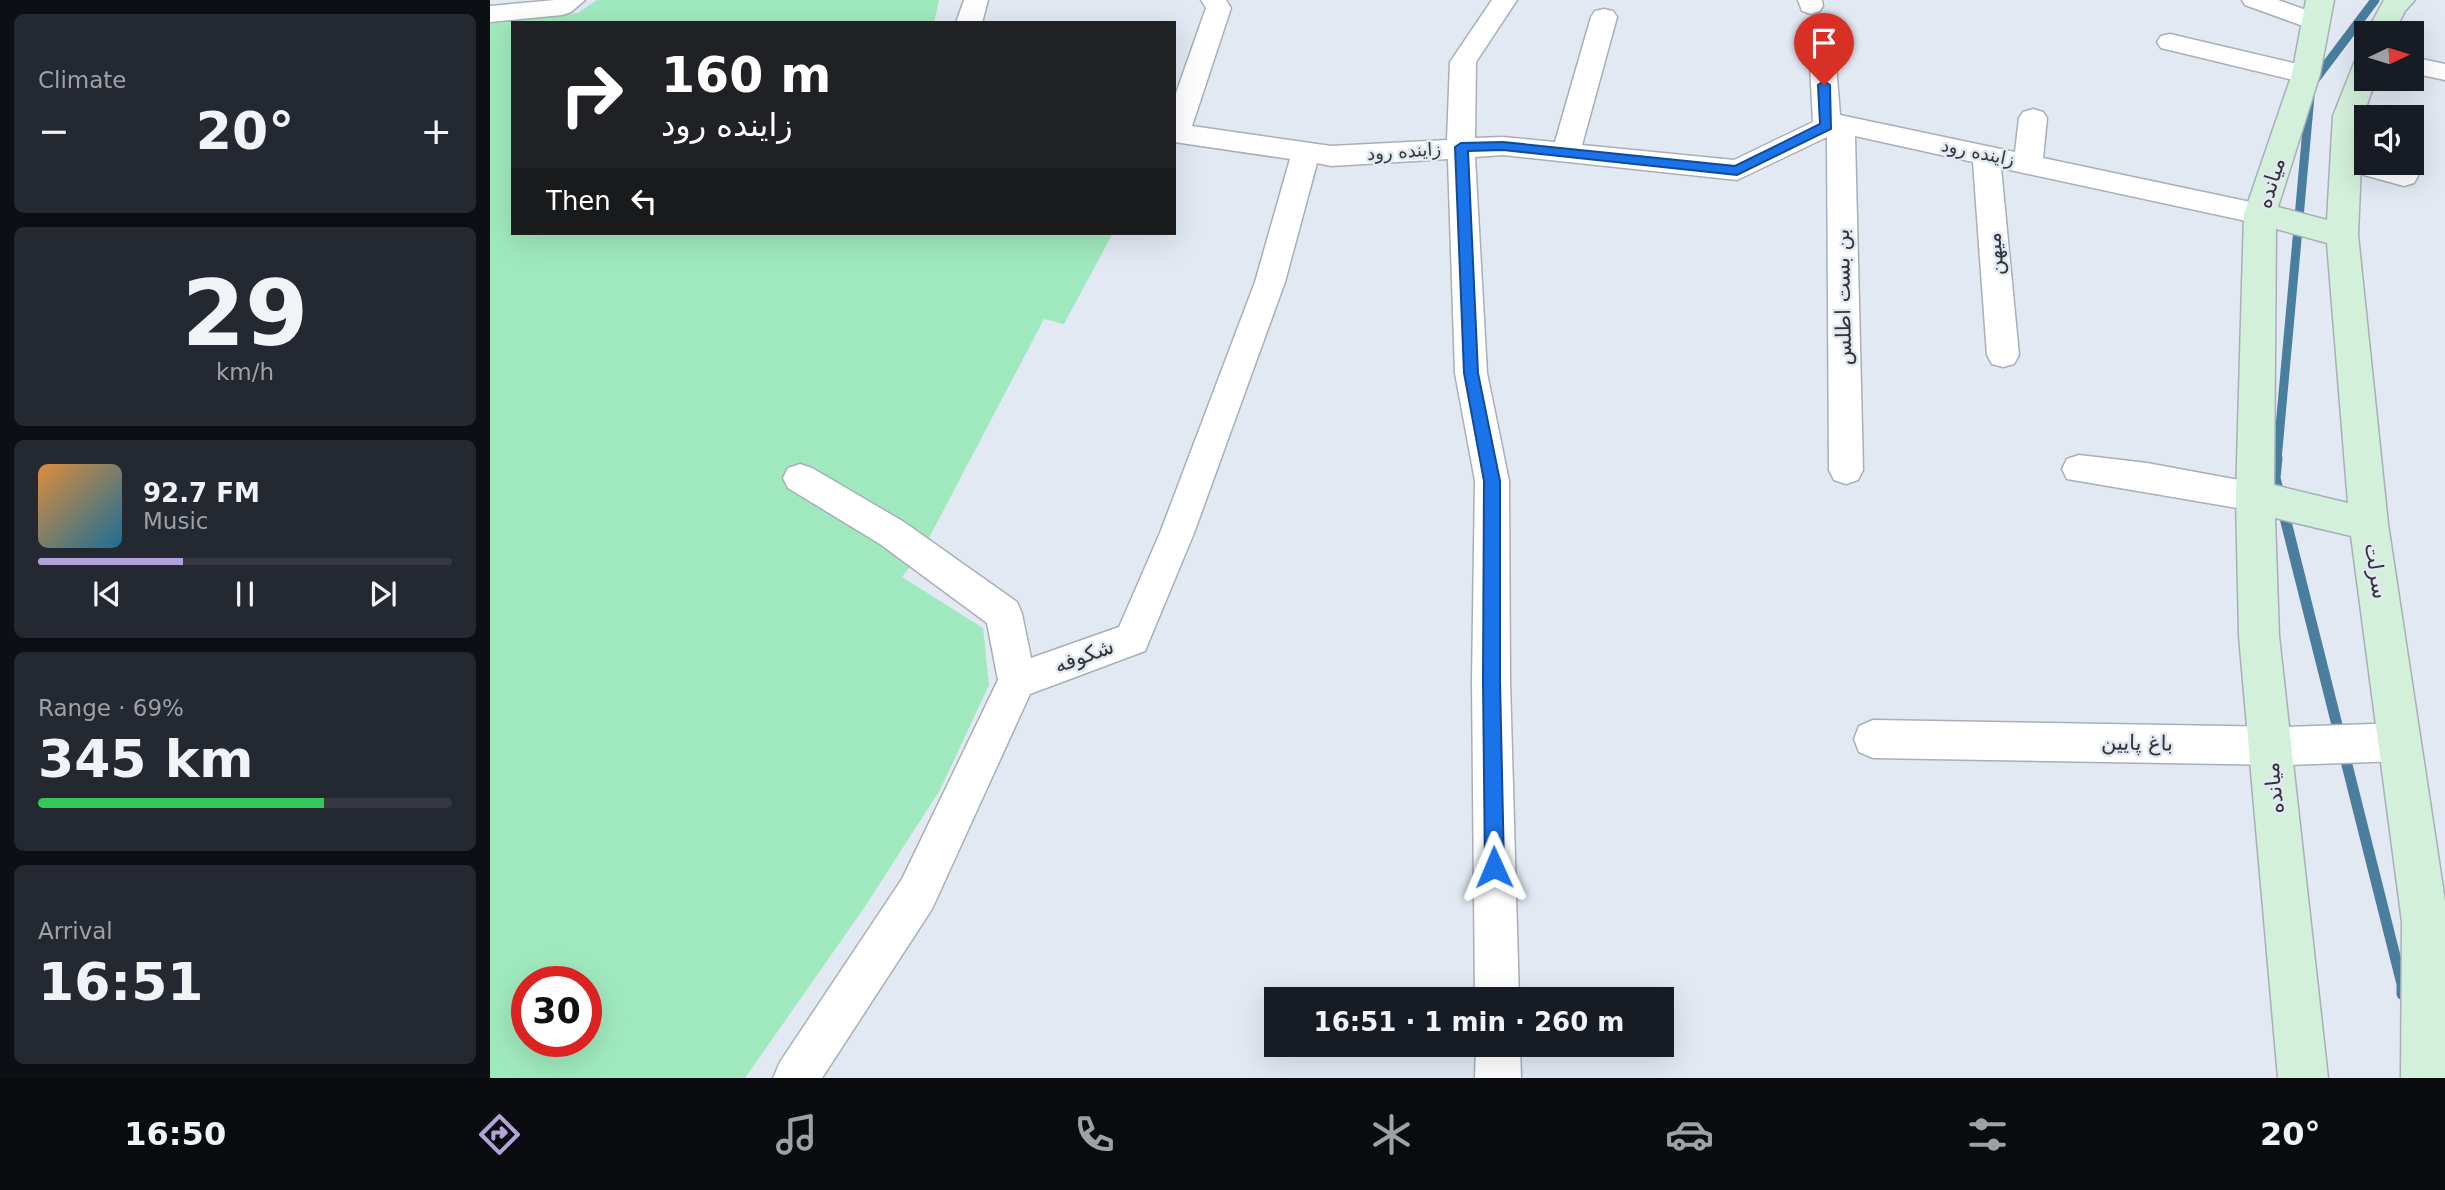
<!DOCTYPE html>
<meta charset="utf-8">
<style>
:root{--surface:#171b24;--page:#242831;--text:#f1f3f6;--muted:#9ea1a6;--line:#363941;--accent:#b3a3db}
body{margin:0;font-family:"DejaVu Sans",Cairo,sans-serif;background:var(--page);color:var(--text);height:100vh;display:flex;flex-direction:column;font-size:26px;white-space:nowrap}
*{box-sizing:border-box;margin:0}
p{font-size:23px;color:var(--muted)}
.icon{flex:none;width:38px;height:38px;fill:none;stroke:currentColor;stroke-width:2;stroke-linecap:round;stroke-linejoin:round}
.map{position:relative;flex:1;overflow:hidden}
.sheet{display:flex;flex-direction:column;gap:14px;padding:14px;background:#0d0f14;width:490px}
.sheet>*{flex:none}
.hud{position:absolute;left:21px;top:21px;width:665px;height:214px;border-radius:0px;box-shadow:0 7px 28px #0002;background:#202124;color:#fff;overflow:hidden}
.needle{width:46px;rotate:86deg}
.buttons{position:absolute;left:1864px;top:21px;display:grid;gap:14px}
.buttons a{display:grid;place-items:center;width:70px;height:70px;border-radius:0px;background:var(--surface);box-shadow:0 7px 28px #0002;font-size:35px}
.speed{position:absolute;left:21px;top:966px;display:flex;gap:14px;font-size:35px;font-weight:700;text-align:center}
.speed>*{display:grid;place-content:center;width:91px;height:91px;border-radius:50%;background:var(--surface);box-shadow:0 7px 28px #0002;line-height:1}
.speed .limit{border:10px solid #d22;background:#fff;color:#111}
.pin{position:absolute;display:grid;place-items:center;width:60px;height:60px;color:#fff;margin:-72px -30px;border-radius:50% 50% 50% 0;rotate:-45deg;box-shadow:0 0 7px #0007}
.pin .icon{rotate:45deg}
.me{position:absolute;width:77px;margin:-38px;rotate:359deg;stroke-linejoin:round;filter:drop-shadow(0 0 5px #0008)}
.turn{display:flex;align-items:center;gap:24px;height:147px;padding:0 35px;font-size:32px}
.turn .icon{width:91px;height:91px;stroke-width:2.5}
.turn b{display:block;font-size:49px;line-height:60px}
.then{display:flex;align-items:center;height:66px;padding:0 35px;background:#0003;gap:14px;font-size:26px}
.big{font-size:52px;font-weight:800;line-height:1.1}
.sheet .card{flex:1;display:flex;flex-direction:column;justify-content:center;gap:10px;min-width:0;padding:0 24px;border-radius:10px;background:var(--page)}
.sheet .dial{align-items:center;gap:0}
.dial b{font-size:91px;line-height:1}
.song{display:flex;align-items:center;gap:21px}
.cover{width:84px;height:84px;border-radius:10px;background:linear-gradient(135deg,hsl(30 70% 55%),hsl(200 70% 35%))}
.played{height:7px;border-radius:4px;background:linear-gradient(90deg,var(--accent) 35%,var(--line) 35%)}
.keys{display:flex;justify-content:space-around;direction:ltr}
.heat{display:flex;justify-content:space-between;align-items:center;font-size:38px;direction:ltr}
.charge{height:10px;border-radius:5px;background:linear-gradient(90deg,#34c759 69%,var(--line) 0)}
.trip{position:absolute;left:774px;top:987px;width:410px;height:70px;border-radius:0px;background:var(--surface);box-shadow:0 7px 28px #0002;font-weight:800;line-height:70px;text-align:center}
.dock{display:flex;height:112px;justify-content:space-around;align-items:center;background:#090b0e;color:var(--muted)}
.dock .icon{width:49px;height:49px}
.dock .active{color:var(--accent)}
.dock b{font-size:32px;color:var(--text)}
main{display:flex;flex:1;min-height:0}
.map>svg:first-child{display:block}
</style>
<main>
<section class="sheet">
<div class="card"><p>Climate</p>
<div class="heat"><a>−</a><b class="big">20°</b><a>+</a></div>
</div>
<div class="card dial"><b>29</b><p>km/h</p></div>
<div class="card">
<div class="song"><i class="cover"></i><div><b>92.7 FM</b><p>Music</p></div></div>
<div class="played"></div>
<div class="keys"><svg class="icon" aria-label="previous" viewBox="0 0 24 24"><path d="M18 5L8 12l10 7zM5 5v14"/></svg><svg class="icon" aria-label="pause" viewBox="0 0 24 24"><path d="M8 5v14M16 5v14"/></svg><svg class="icon" aria-label="next" viewBox="0 0 24 24"><path d="M6 5l10 7-10 7zM19 5v14"/></svg></div>
</div>
<div class="card"><p>Range · 69%</p><b class="big">345 km</b><div class="charge"></div></div>
<div class="card"><p>Arrival</p><b class="big">16:51</b></div>
</section>
<div class="map">
<svg width="1955" height="1078" viewBox="0 0 1955 1078">
<rect width="100%" height="100%" fill="#e2e9f3"/>
<!-- green -->
<path fill="#a0e9be" fill-rule="evenodd" d="M107,0H449L444,23H23V233H623L574,324L554,319L431,553L412,577L493,628L499,685L450,790L374,908L255,1078H0V21L88,13ZM37,982H96V1041H37Z"/>
<g fill="none" stroke-linecap="round" stroke-linejoin="round">
<!-- stream-far1 -->
<path stroke="#497e9f" stroke-width="9" d="M1787,460L1821,85L1885,0"/>
<!-- stream -->
<path stroke="#497e9f" stroke-width="11" d="M1787,458L1785,478L1912,984V994"/>
<defs>
<path id="street" d="M65,0H95L81,12L72,15L0,22V6Z
M474,0H498L492,23H466Z
M711,0H736L741,8L702,126L841,146L957,140L960,62L1002,0H1027L986,62L985,138L1013,137L1065,142L1101,17L1105,11L1114,9L1123,11L1127,17L1092,145L1244,160L1323,122L1320,64L1324,58L1333,56L1342,58L1346,64L1350,115L1525,152L1529,118L1533,112L1543,109L1553,112L1557,118L1553,158L1770,204L1780,207L1784,214L1780,221L1770,224L1511,168L1529,355L1524,364L1513,367L1502,364L1497,355L1483,162L1365,136L1373,470L1368,480L1356,484L1344,480L1339,470L1337,137L1247,180L1013,155L985,157L997,373L1019,481L1020,681L1029,999H985L982,681L985,481L965,373L958,159L841,166L827,163L795,282L704,533L655,651L540,694L442,909L332,1078H283L290,1062L412,879L508,680L497,623L390,544L298,488L293,478L298,468L310,464L322,468L414,522L527,602L532,614L541,658L629,627L670,533L765,282L800,159L684,142V99L716,8Z
M1308,0H1332L1333,6L1330,11L1321,14L1312,11Z
M1752,0H1788L1833,16L1837,22L1833,28L1824,30L1755,5Z
M1680,34L1825,68L1829,74L1825,80L1816,83L1671,48L1667,42L1671,36Z
M1922,57L1955,64V80L1922,73Z
M1855,150L1876,156V163H1901L1924,169L1928,176L1924,183L1914,186L1845,167L1841,160L1845,153Z
M1589,455L1657,463L1765,483L1777,487L1782,497L1777,507L1765,511L1577,479L1572,469L1577,459Z
M1383,720L1795,727L1911,723L1925,729L1930,742L1925,755L1911,761L1795,765L1383,758L1369,752L1364,739L1369,726Z
M986,1045H1030L1031,1078H985Z"/>
<path id="secondary" d="M1816,0H1844L1830,74L1788,207L1837,220L1843,116L1866,58L1876,56V79H1886L1873,116L1868,235L1898,524L1955,901V1078H1911L1912,922L1861,536L1785,518L1789,636L1838,1078H1788L1749,636L1746,497L1754,214L1802,74ZM1786,229L1837,243L1858,503L1784,485Z
M1894,0H1925L1915,11L1904,33H1876Z"/>
</defs>
<!-- street casing -->
<use href="#street" stroke="#a8afb9" stroke-width="3"/>
<!-- secondary casing -->
<use href="#secondary" stroke="#a8afb9" stroke-width="3"/>
<!-- street -->
<use href="#street" fill="#fff" fill-rule="evenodd"/>
<!-- secondary -->
<use href="#secondary" fill="#d2f0da" fill-rule="evenodd"/>
</g>
<!-- route -->
<path fill="#1a73e8" stroke="#114b97" stroke-width="2" d="M1334,81L1340,85L1341,129L1247,175L1013,150L978,151L988,373L1010,481V681L1014,867L1011,873L1004,876L998,873L995,867L993,681L994,481L974,373L965,147L971,143L1013,142L1245,166L1330,124L1328,85Z"/>
<g text-anchor="middle" dominant-baseline="central" stroke-width="5" stroke-linejoin="round" paint-order="stroke">
<!-- far-street labels -->
<g font-size="18" fill="#333539" stroke="#e2e9f3">
<text transform="translate(914 151) rotate(-4)">زاینده رود</text>
<text transform="translate(1488 152) rotate(12)">زاینده رود</text>
</g>
<!-- street labels -->
<g font-size="21" fill="#333539" stroke="#e2e9f3">
<text transform="translate(1781 183) rotate(-73)">میانده</text>
<text transform="translate(1505 254) rotate(-95)">میهن</text>
<text transform="translate(1353 297) rotate(-91)">بن بست اطلس</text>
<text transform="translate(1886 571) rotate(81)">سرلت</text>
<text transform="translate(594 656) rotate(-20)">شکوفه</text>
<text transform="translate(1647 743) rotate(1)">باغ پایین</text>
<text transform="translate(1784 788) rotate(-96)">میانده</text>
</g>
</g>
</svg>
<div class="buttons">
<a><svg class="needle" viewBox="-14 -14 28 28"><path d="M0-13l5 13h-10z" fill="#e53935"/><path d="M0 13l5-13h-10z" fill="#9ea1a6"/></svg></a>
<a><svg class="icon" aria-label="sound" viewBox="0 0 24 24"><path d="M4 9h4l5-4v14l-5-4H4zM17 9q2 3 0 6"/></svg></a>
</div>
<div class="speed"><div class="limit">30</div></div>
<div class="pin" style="left:1334px;top:85px;background:#d93025"><svg class="icon" aria-label="arrive" viewBox="0 0 24 24"><path d="M6 21V4h12l-3 4 3 4H6"/></svg></div>
<svg class="me" style="left:1004px;top:867px" viewBox="-20 -20 40 40"><path d="M0-17L14 15 0 8-14 15z" fill="#1a73e8" stroke="#fff" stroke-width="4"/></svg>
<div class="trip">16:51 · 1 min · 260 m</div>
<div class="hud">
<div class="turn"><svg class="icon" aria-label="right" viewBox="0 0 24 24"><path d="M7 20v-9h11M14 6l5 5-5 5"/></svg><div><b>160 m</b>زاینده رود</div></div>
<div class="then">Then<svg class="icon" aria-label="left" viewBox="0 0 24 24"><path d="M17 20v-9H6M10 6l-5 5 5 5"/></svg></div>
</div>
</div>
</main>
<nav class="dock">
<b>16:50</b>
<svg class="icon active" aria-label="directions" viewBox="0 0 24 24"><path d="M12 3l9 9-9 9-9-9zM9 14v-3h6M13 9l2 2-2 2"/></svg>
<svg class="icon" aria-label="music" viewBox="0 0 24 24"><path d="M9 18V5l10-2v13"/><circle cx="6" cy="18" r="3"/><circle cx="16" cy="16" r="3"/></svg>
<svg class="icon" aria-label="phone" viewBox="0 0 24 24"><path d="M5 4h4l2 5-3 2q2 4 5 5l2-3 5 2v4C11 20 4 13 5 4z"/></svg>
<svg class="icon" aria-label="climate" viewBox="0 0 24 24"><path d="M12 3v18M4 7l16 10M4 17L20 7"/></svg>
<svg class="icon" aria-label="car" viewBox="0 0 24 24"><path d="M5 17H2v-5l4-1 3-4h7l3 4 3 1v5h-3M9 17h6M6 11h13"/><circle cx="7" cy="17" r="2"/><circle cx="17" cy="17" r="2"/></svg>
<svg class="icon" aria-label="filters" viewBox="0 0 24 24"><path d="M4 7h16M4 17h16"/><circle cx="9" cy="7" r="2"/><circle cx="15" cy="17" r="2"/></svg>
<b>20°</b>
</nav>
